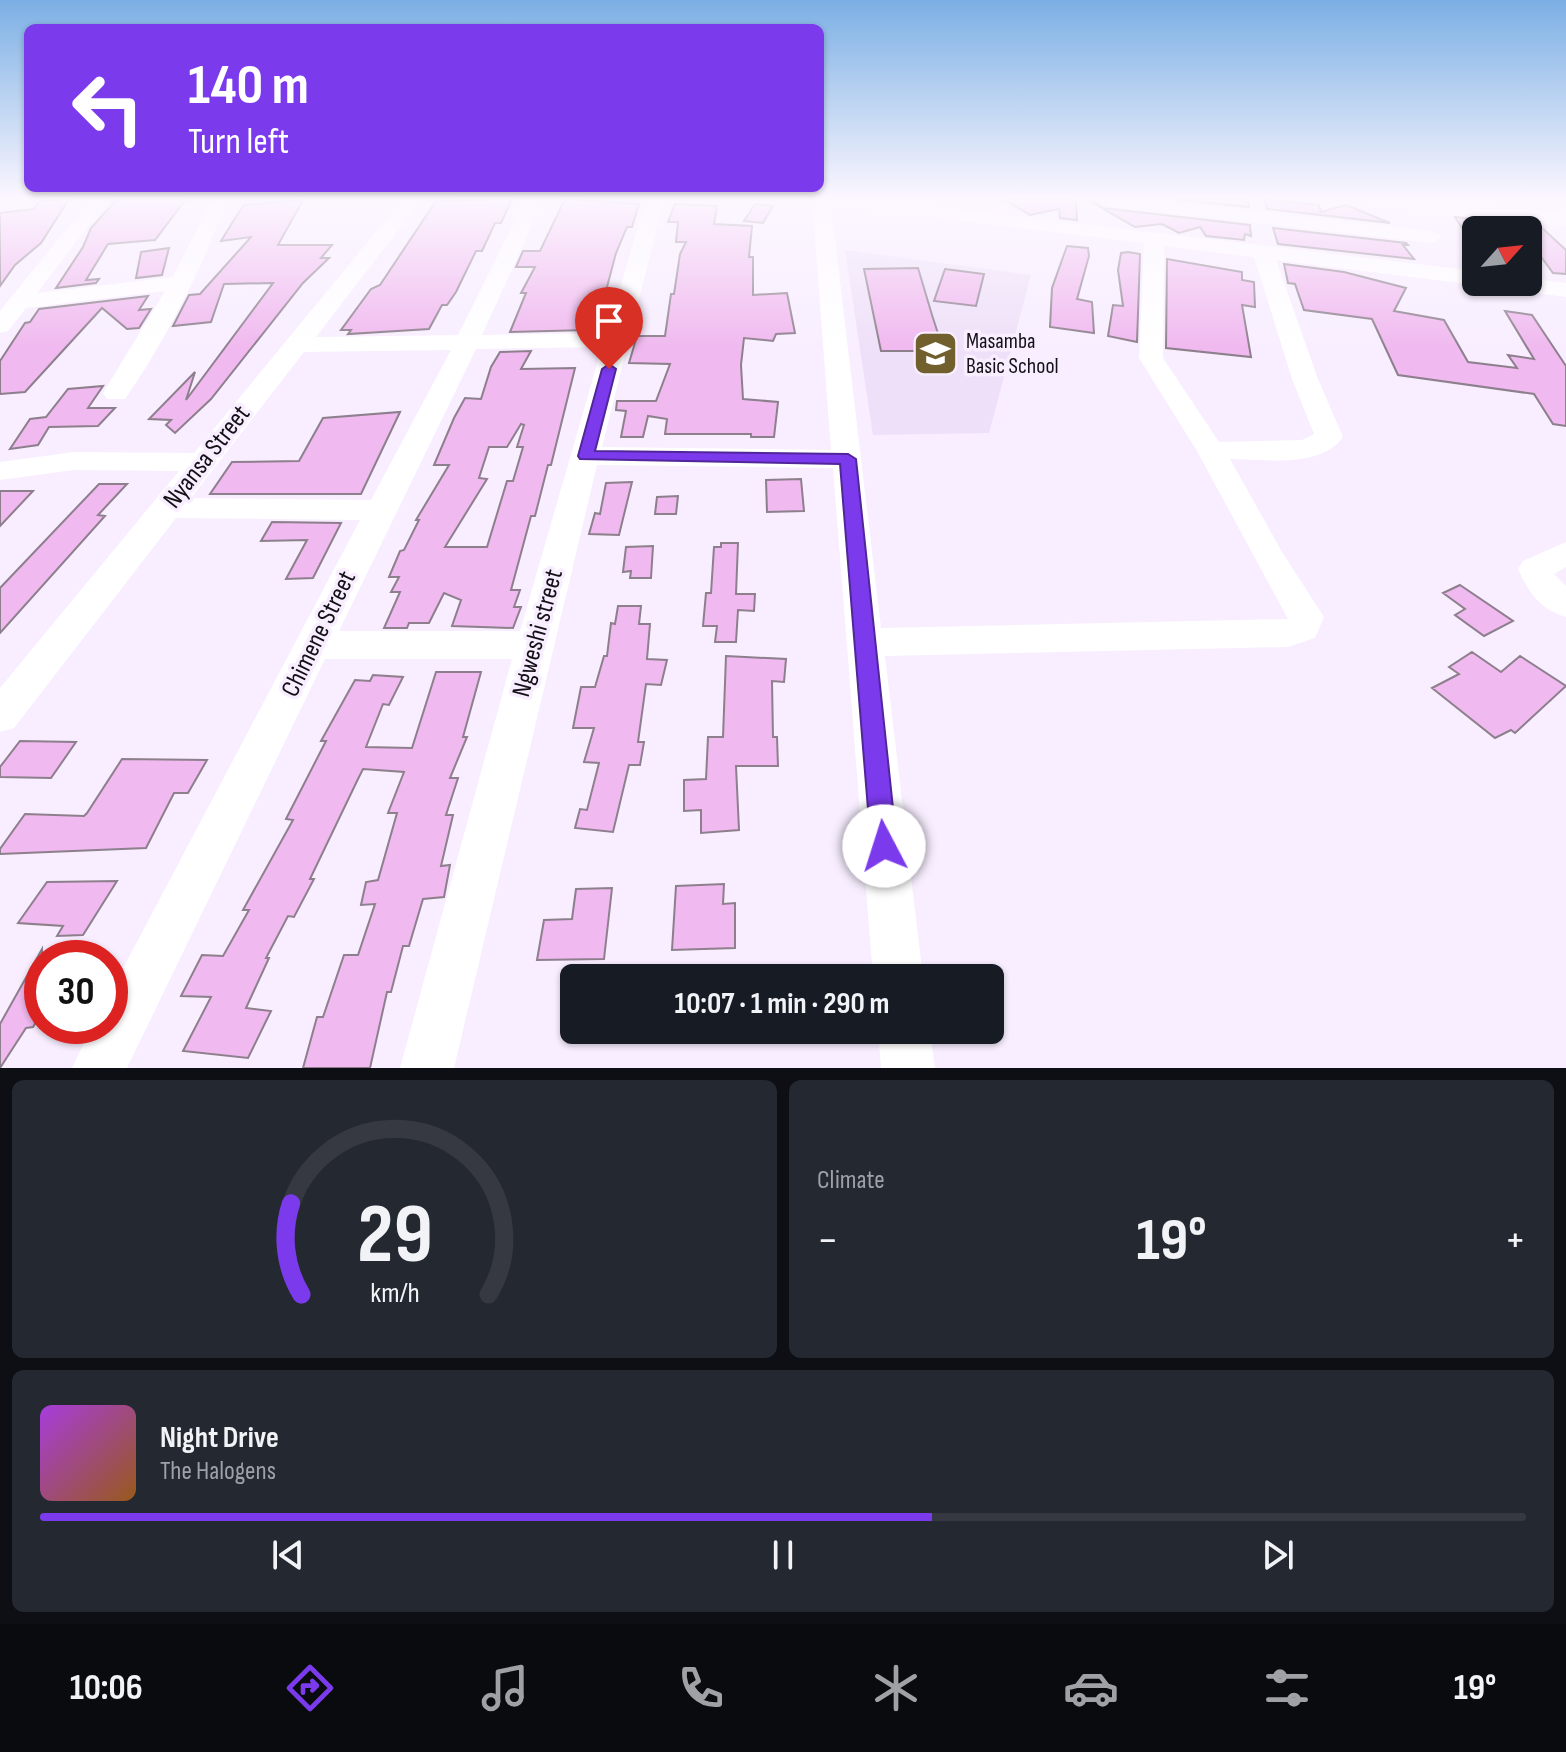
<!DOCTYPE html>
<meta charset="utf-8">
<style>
:root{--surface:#171b24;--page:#242831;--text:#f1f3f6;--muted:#9ea1a6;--line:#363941;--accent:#7c3aed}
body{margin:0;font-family:"Sofia Sans Condensed",sans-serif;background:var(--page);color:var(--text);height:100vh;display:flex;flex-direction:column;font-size:30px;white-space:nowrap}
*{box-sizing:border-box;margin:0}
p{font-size:26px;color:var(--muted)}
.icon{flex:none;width:44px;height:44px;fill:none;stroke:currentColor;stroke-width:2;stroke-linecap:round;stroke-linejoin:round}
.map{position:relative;height:1068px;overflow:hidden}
.drawer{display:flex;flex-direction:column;gap:12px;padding:12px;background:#0d0f14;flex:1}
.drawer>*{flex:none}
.top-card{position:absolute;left:24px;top:24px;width:800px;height:168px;border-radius:12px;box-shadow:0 2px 6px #0004;background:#7c3aed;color:#fff;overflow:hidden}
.needle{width:52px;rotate:63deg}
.controls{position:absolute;left:1462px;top:216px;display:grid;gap:16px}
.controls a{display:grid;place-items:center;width:80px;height:80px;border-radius:12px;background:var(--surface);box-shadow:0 2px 6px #0004;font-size:40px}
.speed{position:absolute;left:24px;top:940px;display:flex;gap:16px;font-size:40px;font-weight:700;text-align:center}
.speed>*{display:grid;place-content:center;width:104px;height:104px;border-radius:50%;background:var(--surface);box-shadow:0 2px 6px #0004;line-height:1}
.speed .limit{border:12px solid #d22;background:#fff;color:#111}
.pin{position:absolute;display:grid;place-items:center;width:68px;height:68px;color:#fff;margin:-82px -34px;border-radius:50% 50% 50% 0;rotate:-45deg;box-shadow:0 0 8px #0007}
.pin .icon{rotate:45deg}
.me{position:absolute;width:88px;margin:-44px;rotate:355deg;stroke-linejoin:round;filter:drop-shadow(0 0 6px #0008)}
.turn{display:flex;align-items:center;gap:28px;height:168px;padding:0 32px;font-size:36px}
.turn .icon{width:104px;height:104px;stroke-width:2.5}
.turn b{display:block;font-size:56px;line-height:68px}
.big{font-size:60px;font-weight:700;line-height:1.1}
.drawer .card{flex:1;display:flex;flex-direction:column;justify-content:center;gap:12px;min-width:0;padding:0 28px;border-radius:12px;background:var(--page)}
.drawer .dial{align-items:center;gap:0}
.dial svg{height:208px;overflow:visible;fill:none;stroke:var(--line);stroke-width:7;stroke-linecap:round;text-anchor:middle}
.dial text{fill:var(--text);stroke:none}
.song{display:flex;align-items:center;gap:24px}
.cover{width:96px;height:96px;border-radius:12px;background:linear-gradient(135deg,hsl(280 70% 55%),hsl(30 70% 35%))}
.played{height:8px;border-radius:4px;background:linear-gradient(90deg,var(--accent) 60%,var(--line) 60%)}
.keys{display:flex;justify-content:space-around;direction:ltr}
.heat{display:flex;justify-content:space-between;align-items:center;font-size:44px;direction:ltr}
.drawer .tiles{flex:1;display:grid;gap:12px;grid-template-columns:1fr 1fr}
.card:last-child{grid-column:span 2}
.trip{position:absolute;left:560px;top:964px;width:444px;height:80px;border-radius:12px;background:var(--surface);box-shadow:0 2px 6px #0004;font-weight:700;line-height:80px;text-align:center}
.tabs{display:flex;height:128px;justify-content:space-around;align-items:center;background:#090b0e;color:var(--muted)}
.tabs .icon{width:56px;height:56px}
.tabs .current{color:var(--accent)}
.tabs b{font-size:36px;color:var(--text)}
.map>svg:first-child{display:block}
</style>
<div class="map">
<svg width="1566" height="1068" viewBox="0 0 1566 1068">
<rect width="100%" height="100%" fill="#f8eeff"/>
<!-- built -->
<path fill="#eee0f8" d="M845,250L1031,275L989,433L873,435Z"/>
<!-- building -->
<path fill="#f0b9ef" stroke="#8d7f8c" stroke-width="2" fill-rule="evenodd" d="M69,199L41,243L15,265L0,286V213L34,209L39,201Z
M117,199H186L155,240L108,244L86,280L99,279L96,283L56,288L83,247L91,228Z
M512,199L501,223H495L482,251H476L456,292L447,305H442L429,329L348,334L351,330H341L371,289L380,285L436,201Z
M565,199L639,204L632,227H627L616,253L602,306H599L588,330L510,332L526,293H521L535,267H516L523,251H540Z
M1003,199H1076L1077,220L1060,218L1059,209L1030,215Z
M1086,199H1091L1103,208L1250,225L1251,236L1245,234L1244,240L1206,236L1200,227L1179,233L1162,224L1135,227Z
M1173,199H1248L1249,207Z
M1264,199L1319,205L1321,212L1346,205L1390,223L1267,209Z
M303,200L278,245H332L321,258H329L303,283L211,399L175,433L166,425L171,420L149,419L195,372L186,400L273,283L224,284L211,322L173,326L189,295L200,294L251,237L221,241L237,215L244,205Z
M675,204L717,206L714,224L752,226L749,257H753V295L787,293L795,333L776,334L773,341L744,338L741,365L743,399L778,402L774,437H751V434H665L667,419L648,416L643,437H621L626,411L616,410L617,401H656L670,364L629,363L637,336H665L671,294H674L680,254L686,242H676L678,222H668Z
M755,204L773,206L763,223L744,221Z
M1455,217L1483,220L1489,230H1463Z
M1528,225L1540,226L1566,250V274L1553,273L1528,239Z
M1273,228L1406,243L1408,245H1403L1414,259L1278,244Z
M1067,246L1088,248L1089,256L1077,299L1092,302L1094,333L1050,327L1052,288Z
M169,248L162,275L136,278L141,252Z
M1128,252L1140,254L1137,342L1108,336L1113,305L1123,306L1118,270L1121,253Z
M1167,259L1242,272V280L1254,282L1255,307L1242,305L1251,357L1166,348Z
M1284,264L1344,272L1406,288L1394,311L1444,320L1468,362L1517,368L1508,355L1534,359L1505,311L1532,315L1566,366V426L1553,424L1534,394L1398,375L1372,319L1304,310L1295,284L1288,283Z
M918,268L932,315L945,355L927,356L925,351H881L864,269Z
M945,269L984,274L976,306L934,301Z
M148,296L139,310L151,309L139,328L127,329L102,308L25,392L0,394V361L25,323L30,322L39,309Z
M531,351L521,369L575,368L551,465H548L535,516H531L511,590H520L514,607H521L513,628L452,626L461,600L444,593L429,623H409L407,628H384L400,592H391L399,577H389L400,551L404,550L419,520H416L449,465H434L454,418L465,398L481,399L491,367L500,352ZM521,424L524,425L517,447H523L513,481H507L487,547H445L487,479L479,478L489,447H507Z
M103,386L88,408H115L98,426L49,427L38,445L10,449L30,419L46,417L68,389Z
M400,412L361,494H210L232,462L299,461L323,418Z
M801,479L804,511L767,512L766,480Z
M632,482L619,535L589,534L595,513L600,514L606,483Z
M99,484H127L98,515L105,516L0,633V588Z
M0,491H33L0,526Z
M678,496L676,514H655L657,497Z
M272,522L341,523L313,578L286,579L307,540L261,541Z
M721,543H738L736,594H755L754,611L738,610L736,642H715L717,626H703L706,593H711L714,547H721Z
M653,546L651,578H630L631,571L623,572L626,547Z
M1460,585L1513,621L1484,636L1455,615L1465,609L1443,593Z
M618,606H641L639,624H650L647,659L667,660L661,685L646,684L638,742H644L640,765H629L613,832L575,828L580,809L587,810L599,763L584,762L594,728H573L581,687H595L604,656H607L611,623L615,624Z
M1472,652L1501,672L1520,656L1566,686L1515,733L1511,730L1495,738L1432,688L1459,674L1449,667Z
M726,656L786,659L784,682L772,681L773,737H777L778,766H736L739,830L701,833V810L684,811V780L706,779L708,737H723Z
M436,672H481L463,737H467L450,778H458L446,815H453L441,866L450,865L444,897L423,899L409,946H403L391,992H387L370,1068H303L317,1017H323L344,955H358L375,904L361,905L366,882L378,880L397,813H388L404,772L363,769L358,779L310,879H314L294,917L288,916L266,958H269L246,1008L271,1011L248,1058L183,1051L211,997L181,996L202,955L223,956L249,910H243L293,820L286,819L326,741H321L355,680L370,681L373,675L403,677L389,705L383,704L366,747L412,748Z
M20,741L76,742L51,778L0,777V767Z
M122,759L207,760L188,793H174L146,848L0,854V849L25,814L84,816L87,813Z
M117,881L83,935L57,936L63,926L18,923L47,882Z
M724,884L723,904L735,903V948L672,950L676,886Z
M612,888L604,959L537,960L544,920L572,919L576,889Z
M42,949V1012L33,1027L26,1028L0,1068V1024Z"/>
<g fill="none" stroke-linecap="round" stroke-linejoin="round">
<!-- minor -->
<path fill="#fff" fill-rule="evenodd" d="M91,199H109L37,293L173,277L211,201L232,199C216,221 209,248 197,273C176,316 153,359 125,399H107L103,393L165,291L26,308L8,331L0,333V311Z
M403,199H422L316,337L458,335L526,199H544L482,335L607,333L646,199H664L602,447L831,450L812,199H873L1476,271V282H1484L1476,285L1276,260L1318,379L1343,437C1321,469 1264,459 1230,459L1282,552L1324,617L1315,638L1288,647L885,656L923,978H873L833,468L597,465L454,1068H400L512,659H325L127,1068H72L92,1026H110V993L360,520L176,518L14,728L0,732V688L179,471L74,470L0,480V462L74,452L194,453ZM831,205L1144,243L1139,358L1197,451L1288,619L881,628ZM1164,246L1254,257L1292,379L1314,434L1302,440L1219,442L1163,358ZM602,347L520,631H339L476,349ZM451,350L371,500L191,498L304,352Z
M1094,199H1149L1432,231L1442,237L1432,243L1103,205Z
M1359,199H1418L1566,214V226L1368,205Z
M1528,278L1566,283V297L1505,289L1494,282H1528Z
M1566,542V567L1554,574L1566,586V617C1540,609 1529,593 1518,569L1523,561Z
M878,1030H930L935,1068H881Z"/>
</g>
<!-- sky -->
<linearGradient id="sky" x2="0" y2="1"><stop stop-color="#7bafe4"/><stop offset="0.57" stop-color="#fcf7ff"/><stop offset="1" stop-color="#fcf7ff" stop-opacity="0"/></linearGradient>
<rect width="1566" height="348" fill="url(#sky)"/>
<!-- route -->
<path fill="#7c3aed" stroke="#51269a" stroke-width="2" d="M609,364L616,369L595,451L848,454L856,459L897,846L893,854L884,858L875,854L871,846L840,464L580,459L578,456L602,369Z"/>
<!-- icons -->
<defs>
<symbol id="school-square" viewBox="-11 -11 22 22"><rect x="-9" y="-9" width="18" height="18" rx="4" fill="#71602e" stroke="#f8eeff"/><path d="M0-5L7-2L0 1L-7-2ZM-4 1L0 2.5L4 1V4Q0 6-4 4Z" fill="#fff"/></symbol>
</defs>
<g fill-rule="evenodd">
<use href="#school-square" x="910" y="328" width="51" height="51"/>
</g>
<g text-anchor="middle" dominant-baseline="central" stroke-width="7" stroke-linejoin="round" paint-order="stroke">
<!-- far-poi labels -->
<g font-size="22" fill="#141116" stroke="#f8eeff" text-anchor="start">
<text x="966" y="341">Masamba<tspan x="966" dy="25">Basic School</tspan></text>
</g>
<!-- street labels -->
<g font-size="26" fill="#141116" stroke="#f8eeff">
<text transform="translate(207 457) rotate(-52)">Nyansa Street</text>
<text transform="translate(538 633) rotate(-75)">Ngweshi street</text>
<text transform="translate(319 634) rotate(-64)">Chimene Street</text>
</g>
</g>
</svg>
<div class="controls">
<a><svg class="needle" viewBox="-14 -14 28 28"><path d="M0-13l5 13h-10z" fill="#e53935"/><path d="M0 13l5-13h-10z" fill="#9ea1a6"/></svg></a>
</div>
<div class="speed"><div class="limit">30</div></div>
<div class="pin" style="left:609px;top:369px;background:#d93025"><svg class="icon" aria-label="arrive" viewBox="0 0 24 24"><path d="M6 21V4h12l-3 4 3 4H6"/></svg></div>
<svg class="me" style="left:884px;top:846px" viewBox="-20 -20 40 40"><circle r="19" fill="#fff"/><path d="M0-13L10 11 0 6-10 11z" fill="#7c3aed"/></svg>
<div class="trip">10:07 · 1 min · 290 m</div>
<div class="top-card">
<div class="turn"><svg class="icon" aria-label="left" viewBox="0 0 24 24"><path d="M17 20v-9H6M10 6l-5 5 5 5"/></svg><div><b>140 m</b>Turn left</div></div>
</div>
</div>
<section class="drawer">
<div class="tiles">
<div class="card dial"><svg viewBox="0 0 100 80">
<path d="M14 69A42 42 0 1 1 86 69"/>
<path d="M14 69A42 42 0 0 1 10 34" stroke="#7c3aed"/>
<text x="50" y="56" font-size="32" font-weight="700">29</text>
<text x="50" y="72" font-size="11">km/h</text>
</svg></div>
<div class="card"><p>Climate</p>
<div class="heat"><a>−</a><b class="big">19°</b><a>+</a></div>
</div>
<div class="card">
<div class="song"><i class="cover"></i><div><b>Night Drive</b><p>The Halogens</p></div></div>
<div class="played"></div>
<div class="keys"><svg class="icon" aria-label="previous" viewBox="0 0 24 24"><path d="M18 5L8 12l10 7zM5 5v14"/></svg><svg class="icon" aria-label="pause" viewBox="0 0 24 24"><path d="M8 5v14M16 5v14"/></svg><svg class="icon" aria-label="next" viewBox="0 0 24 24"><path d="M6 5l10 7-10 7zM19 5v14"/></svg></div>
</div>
</div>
</section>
<nav class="tabs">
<b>10:06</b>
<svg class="icon current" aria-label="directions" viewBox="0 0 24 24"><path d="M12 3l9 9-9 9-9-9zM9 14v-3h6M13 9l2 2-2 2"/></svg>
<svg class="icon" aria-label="music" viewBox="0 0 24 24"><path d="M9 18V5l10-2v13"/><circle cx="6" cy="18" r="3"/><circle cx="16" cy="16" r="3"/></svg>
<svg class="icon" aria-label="phone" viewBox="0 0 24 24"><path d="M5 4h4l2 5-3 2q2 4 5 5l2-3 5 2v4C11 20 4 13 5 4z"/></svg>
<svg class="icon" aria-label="climate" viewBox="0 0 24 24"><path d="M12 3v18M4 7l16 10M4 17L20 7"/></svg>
<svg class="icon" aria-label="car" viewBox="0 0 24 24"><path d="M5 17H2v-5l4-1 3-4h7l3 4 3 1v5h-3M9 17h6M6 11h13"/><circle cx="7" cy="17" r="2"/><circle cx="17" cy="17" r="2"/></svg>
<svg class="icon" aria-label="filters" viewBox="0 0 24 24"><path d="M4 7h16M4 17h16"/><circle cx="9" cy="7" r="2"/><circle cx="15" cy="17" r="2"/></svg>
<b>19°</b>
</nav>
